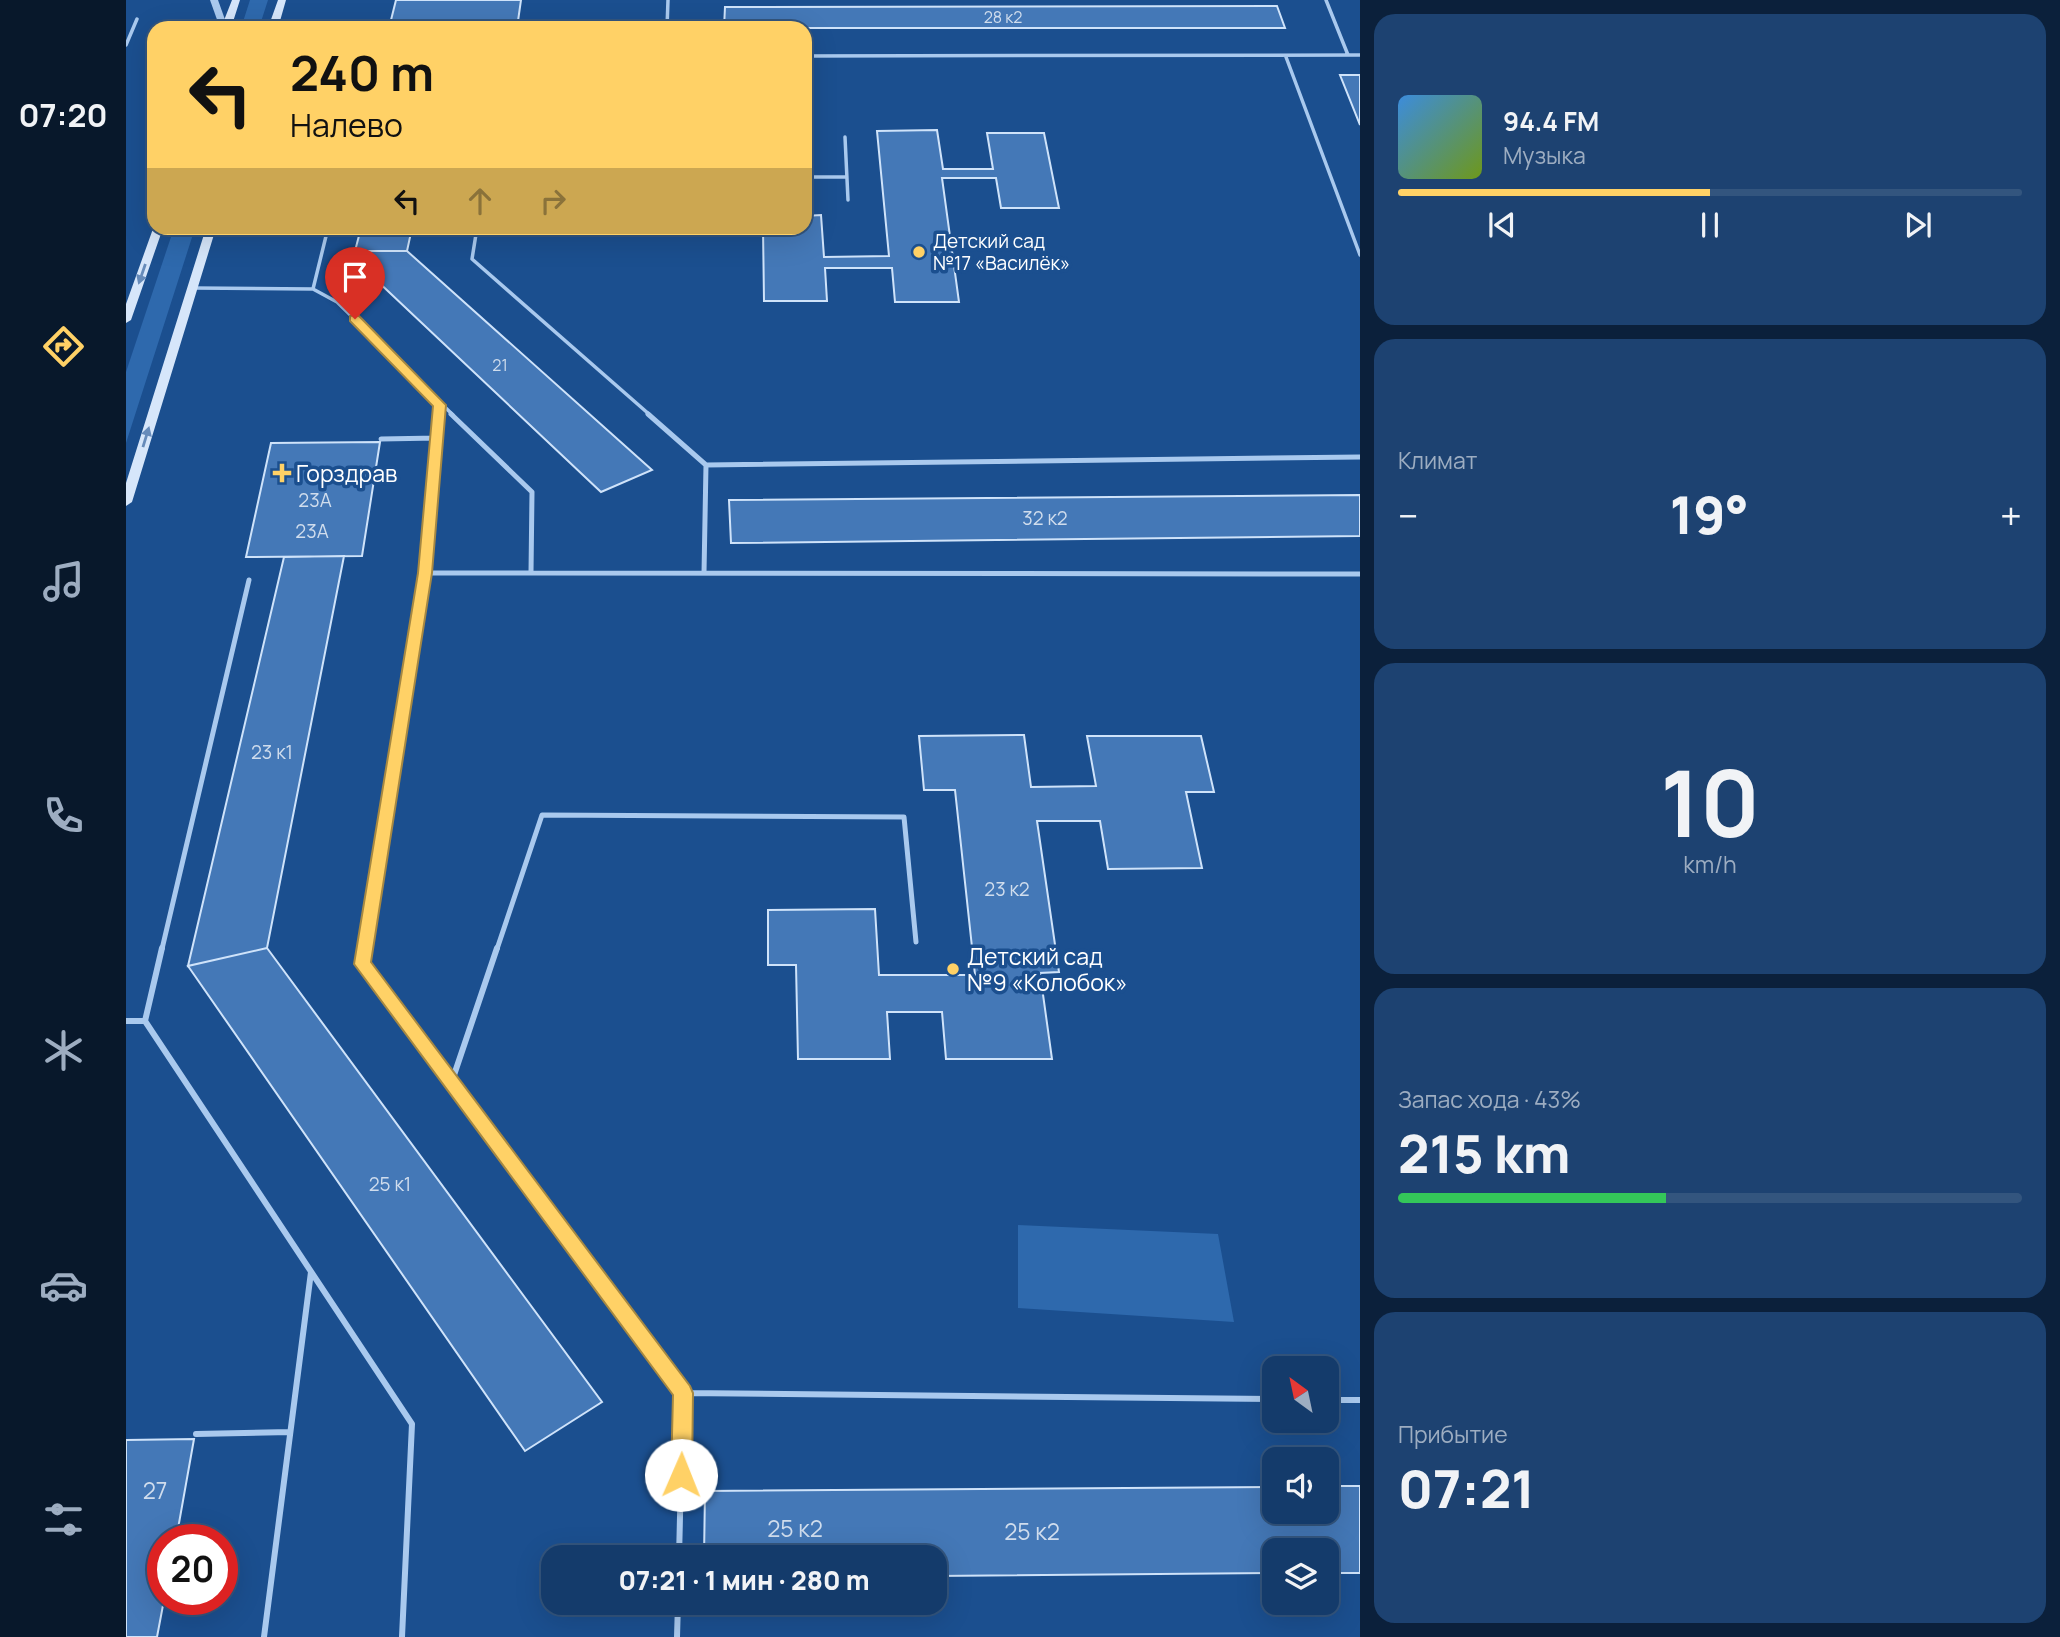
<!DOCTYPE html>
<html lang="ru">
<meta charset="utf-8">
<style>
:root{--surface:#143b6b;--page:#1d4271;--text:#f1f3f6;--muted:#9dadc1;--line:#33557e;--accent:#ffd166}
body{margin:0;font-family:Manrope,sans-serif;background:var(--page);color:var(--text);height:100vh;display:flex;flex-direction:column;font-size:26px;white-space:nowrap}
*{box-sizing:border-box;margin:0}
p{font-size:23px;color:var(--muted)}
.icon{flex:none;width:38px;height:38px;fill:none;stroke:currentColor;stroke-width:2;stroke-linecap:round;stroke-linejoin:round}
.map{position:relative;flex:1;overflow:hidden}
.panel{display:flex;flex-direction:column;gap:14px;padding:14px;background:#0b203b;width:700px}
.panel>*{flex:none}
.guide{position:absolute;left:21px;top:21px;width:665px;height:214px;border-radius:21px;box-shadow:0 7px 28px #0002,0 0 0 2px var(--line);background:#ffd166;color:#111;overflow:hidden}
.needle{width:46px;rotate:327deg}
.buttons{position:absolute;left:1136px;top:1356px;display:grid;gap:14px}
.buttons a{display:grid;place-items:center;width:77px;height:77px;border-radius:14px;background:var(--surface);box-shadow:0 7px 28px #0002,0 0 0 2px var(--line);font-size:35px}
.speed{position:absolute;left:21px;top:1524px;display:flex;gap:14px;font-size:35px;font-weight:700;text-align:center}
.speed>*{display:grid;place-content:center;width:91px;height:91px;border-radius:50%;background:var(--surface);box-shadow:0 7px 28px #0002,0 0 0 2px var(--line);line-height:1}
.speed .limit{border:10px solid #d22;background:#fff;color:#111}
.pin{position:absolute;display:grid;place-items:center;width:60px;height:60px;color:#fff;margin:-72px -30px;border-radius:50% 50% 50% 0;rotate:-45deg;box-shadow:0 0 7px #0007}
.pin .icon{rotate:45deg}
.me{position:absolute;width:77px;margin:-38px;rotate:1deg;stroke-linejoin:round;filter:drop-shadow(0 0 5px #0008)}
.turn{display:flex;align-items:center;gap:24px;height:147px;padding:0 28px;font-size:32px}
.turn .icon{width:91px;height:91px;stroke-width:2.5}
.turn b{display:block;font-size:49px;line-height:60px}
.lanes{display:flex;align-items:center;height:66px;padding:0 28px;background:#0003;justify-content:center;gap:35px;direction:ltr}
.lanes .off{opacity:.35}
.big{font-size:52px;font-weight:800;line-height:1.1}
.panel .widget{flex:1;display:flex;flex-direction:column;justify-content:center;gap:10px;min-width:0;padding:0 24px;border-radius:21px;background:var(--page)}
.panel .dial{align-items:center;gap:0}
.dial b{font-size:91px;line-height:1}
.song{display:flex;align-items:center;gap:21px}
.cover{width:84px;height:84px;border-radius:10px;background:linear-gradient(135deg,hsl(210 70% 55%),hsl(80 70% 35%))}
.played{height:7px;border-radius:4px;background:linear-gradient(90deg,var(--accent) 50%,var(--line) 50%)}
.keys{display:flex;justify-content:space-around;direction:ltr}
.heat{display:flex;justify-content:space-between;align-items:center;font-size:38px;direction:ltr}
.charge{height:10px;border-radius:5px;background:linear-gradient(90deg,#34c759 43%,var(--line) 0)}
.trip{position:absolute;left:415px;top:1545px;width:406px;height:70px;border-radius:21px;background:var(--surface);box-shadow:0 7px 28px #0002,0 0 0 2px var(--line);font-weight:800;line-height:70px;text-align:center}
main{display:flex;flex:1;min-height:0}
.tab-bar{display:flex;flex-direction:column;width:126px;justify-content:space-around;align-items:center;background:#08182b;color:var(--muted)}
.tab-bar .icon{width:49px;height:49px}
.tab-bar .current{color:var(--accent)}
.tab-bar b{font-size:32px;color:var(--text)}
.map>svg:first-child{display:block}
</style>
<main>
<nav class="tab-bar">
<b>07:20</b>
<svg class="icon current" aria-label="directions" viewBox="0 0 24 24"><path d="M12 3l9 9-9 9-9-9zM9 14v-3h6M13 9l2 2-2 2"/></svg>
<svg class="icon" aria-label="music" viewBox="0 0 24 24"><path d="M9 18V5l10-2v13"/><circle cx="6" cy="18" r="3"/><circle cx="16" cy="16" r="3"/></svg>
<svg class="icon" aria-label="phone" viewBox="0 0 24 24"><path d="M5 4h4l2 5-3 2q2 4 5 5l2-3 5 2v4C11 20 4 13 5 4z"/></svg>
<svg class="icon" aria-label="climate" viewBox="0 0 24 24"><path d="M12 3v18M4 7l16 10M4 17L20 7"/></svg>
<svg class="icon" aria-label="car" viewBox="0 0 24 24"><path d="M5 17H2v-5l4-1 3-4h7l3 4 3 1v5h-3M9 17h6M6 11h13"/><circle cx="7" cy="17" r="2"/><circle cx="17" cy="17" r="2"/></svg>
<svg class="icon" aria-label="filters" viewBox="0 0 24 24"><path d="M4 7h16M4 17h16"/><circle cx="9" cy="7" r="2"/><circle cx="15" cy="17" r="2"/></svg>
</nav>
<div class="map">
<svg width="1234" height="1637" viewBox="0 0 1234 1637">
<rect width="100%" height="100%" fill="#1b4f8f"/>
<!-- green -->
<path fill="#2e69ad" d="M124,0H142L133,28H115Z
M48,228H69L0,443V372Z
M892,1225L1092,1234L1108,1322L892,1308Z"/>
<!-- building -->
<path fill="#4478b7" stroke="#cfe3fa" stroke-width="2" d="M270,0H395L391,28H263Z
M1151,6L1159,28H598L599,7Z
M1214,75H1234V125Z
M811,130L817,169H867L861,133H918L933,208H875L870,178H816L833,302H769L766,268H699L701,301H638L637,228H679V216L695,215L698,257L763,256L751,131Z
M235,228H286L281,251H229Z
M229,251H281L526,470L475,492L229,260Z
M254,442L236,556L120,557L145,443Z
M1234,495V536L605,543L603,500Z
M218,556L141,948L62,966L158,557Z
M898,735L905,787L970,786L961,736H1075L1088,792H1060L1076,868L982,869L974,821H911L933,972L914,973L926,1059H820L816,1012H761L764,1059H672L670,965H642V910L749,909L753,975H849L829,790H798L793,736Z
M141,948L476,1402L399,1451L62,966Z
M68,1439L50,1540H37L38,1600L31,1637H0V1440Z
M1200,1486H1234V1573H1200V1550H1148V1573L808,1576V1558H578L579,1491L1148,1487V1512H1200Z"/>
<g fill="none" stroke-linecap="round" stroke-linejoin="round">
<!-- service-far2 -->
<path stroke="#a9c9ee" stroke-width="3.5" d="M1200,0L1222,55
M541,28L542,0
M0,45L11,19
M679,56L1234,55
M1160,57L1234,255
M719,137L722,200
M679,177H721
M202,228L187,289L211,302L327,415
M351,228L346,259L524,415
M67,288L187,289
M313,415L314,405"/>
<!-- service-far1 -->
<path stroke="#a9c9ee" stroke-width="5" d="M522,414L580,465L1234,457
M255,439L311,438
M299,573L313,414
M405,573L1234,574
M578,573L580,465
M36,949L123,580
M239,949L299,573H405L406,492L325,414
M371,949L416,815L778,817L790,942"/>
<!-- service -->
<path stroke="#a9c9ee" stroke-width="6" d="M36,948L19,1021L286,1424L276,1637
M240,948L237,964L557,1393L1148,1399
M0,1021H19
M326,1081L371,948
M1200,1400H1234
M70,1434L164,1432
M553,1558L557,1393
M138,1637L185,1272
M551,1637L552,1603"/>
<!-- tertiary -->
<path fill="#a9c9ee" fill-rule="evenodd" d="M84,0H92L102,28H94Z"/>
<!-- secondary -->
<path fill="#d6e6fa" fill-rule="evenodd" d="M106,0H114L105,28H95Z
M152,0H160L152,28H142Z
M28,226L37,228L5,320L0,323V304Z
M80,228H90L6,502L0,506V483Z"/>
</g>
<!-- one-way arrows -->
<defs><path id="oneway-solid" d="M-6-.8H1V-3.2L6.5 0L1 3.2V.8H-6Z" transform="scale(1.75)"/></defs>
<g fill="#668bba">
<use href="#oneway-solid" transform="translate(16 274) rotate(109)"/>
<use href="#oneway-solid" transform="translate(20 437) rotate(-73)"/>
</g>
<!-- route -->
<path fill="#ffd166" stroke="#a68842" stroke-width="2" d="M229,315L233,316L320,405L306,573L245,962L564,1386L567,1393L566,1475L563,1482L555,1485L548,1482L545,1475L547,1395L228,964L292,573L307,406L224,321V316Z"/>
<!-- markers -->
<g fill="#ffd166" stroke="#1b4f8f" stroke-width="2.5">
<circle cx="793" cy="252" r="7"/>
<path d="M152.5 462.5h7v7h7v7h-7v7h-7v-7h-7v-7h7z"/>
<circle cx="827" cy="969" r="7"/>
</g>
<g text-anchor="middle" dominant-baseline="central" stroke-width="7" stroke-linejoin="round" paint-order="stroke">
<!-- far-number labels -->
<g font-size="16" fill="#d0dded">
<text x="877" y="17">28 к2</text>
<text x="374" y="365">21</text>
</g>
<!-- far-poi labels -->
<g font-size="19" fill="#fff" stroke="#1b4f8f" text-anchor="start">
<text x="807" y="241">Детский сад<tspan x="807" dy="22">№17 «Василёк»</tspan></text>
</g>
<!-- number labels -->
<g font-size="19" fill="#d0dded">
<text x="189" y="500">23А</text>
<text x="919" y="518">32 к2</text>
<text x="186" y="531">23А</text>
<text x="146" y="752">23 к1</text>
<text x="881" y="889">23 к2</text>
<text x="264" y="1184">25 к1</text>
</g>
<!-- poi labels -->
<g font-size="23" fill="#fff" stroke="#1b4f8f" text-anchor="start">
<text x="170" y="473">Горздрав</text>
<text x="841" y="956">Детский сад<tspan x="841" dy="26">№9 «Колобок»</tspan></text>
</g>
<!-- near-number labels -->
<g font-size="23" fill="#d0dded">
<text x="29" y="1490">27</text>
<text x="669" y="1528">25 к2</text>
<text x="906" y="1531">25 к2</text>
</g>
</g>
</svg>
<div class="buttons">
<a><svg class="needle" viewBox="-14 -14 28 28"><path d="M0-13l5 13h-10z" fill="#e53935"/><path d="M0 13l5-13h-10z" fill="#9dadc1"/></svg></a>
<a><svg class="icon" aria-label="sound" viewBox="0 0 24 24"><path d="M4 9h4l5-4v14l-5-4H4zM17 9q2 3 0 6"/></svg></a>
<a><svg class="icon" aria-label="layers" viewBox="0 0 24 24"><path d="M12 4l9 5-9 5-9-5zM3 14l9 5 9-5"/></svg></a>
</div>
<div class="speed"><div class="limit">20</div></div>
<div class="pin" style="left:229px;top:319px;background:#d93025"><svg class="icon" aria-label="arrive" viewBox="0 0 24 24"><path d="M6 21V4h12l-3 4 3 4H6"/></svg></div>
<svg class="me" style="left:555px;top:1475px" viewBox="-20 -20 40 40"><circle r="19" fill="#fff"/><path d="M0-13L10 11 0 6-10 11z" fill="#ffd166"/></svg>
<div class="trip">07:21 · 1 мин · 280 m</div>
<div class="guide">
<div class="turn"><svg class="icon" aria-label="left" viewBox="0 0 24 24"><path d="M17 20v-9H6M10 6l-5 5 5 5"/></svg><div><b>240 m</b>Налево</div></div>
<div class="lanes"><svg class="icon" aria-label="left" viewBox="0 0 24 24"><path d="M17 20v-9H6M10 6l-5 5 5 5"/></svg><svg class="icon off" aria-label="ahead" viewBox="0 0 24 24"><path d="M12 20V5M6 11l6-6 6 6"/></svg><svg class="icon off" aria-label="right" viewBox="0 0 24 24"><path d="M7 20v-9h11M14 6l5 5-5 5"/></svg></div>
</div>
</div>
<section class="panel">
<div class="widget">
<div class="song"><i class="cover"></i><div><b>94.4 FM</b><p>Музыка</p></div></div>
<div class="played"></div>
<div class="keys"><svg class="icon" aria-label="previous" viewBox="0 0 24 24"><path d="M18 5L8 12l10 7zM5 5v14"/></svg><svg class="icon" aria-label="pause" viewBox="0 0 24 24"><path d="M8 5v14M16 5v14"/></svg><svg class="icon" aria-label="next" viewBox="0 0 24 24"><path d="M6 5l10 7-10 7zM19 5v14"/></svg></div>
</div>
<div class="widget"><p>Климат</p>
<div class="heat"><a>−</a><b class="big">19°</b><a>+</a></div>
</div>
<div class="widget dial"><b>10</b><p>km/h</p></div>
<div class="widget"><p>Запас хода · 43%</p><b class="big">215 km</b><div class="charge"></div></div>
<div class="widget"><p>Прибытие</p><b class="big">07:21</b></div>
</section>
</main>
